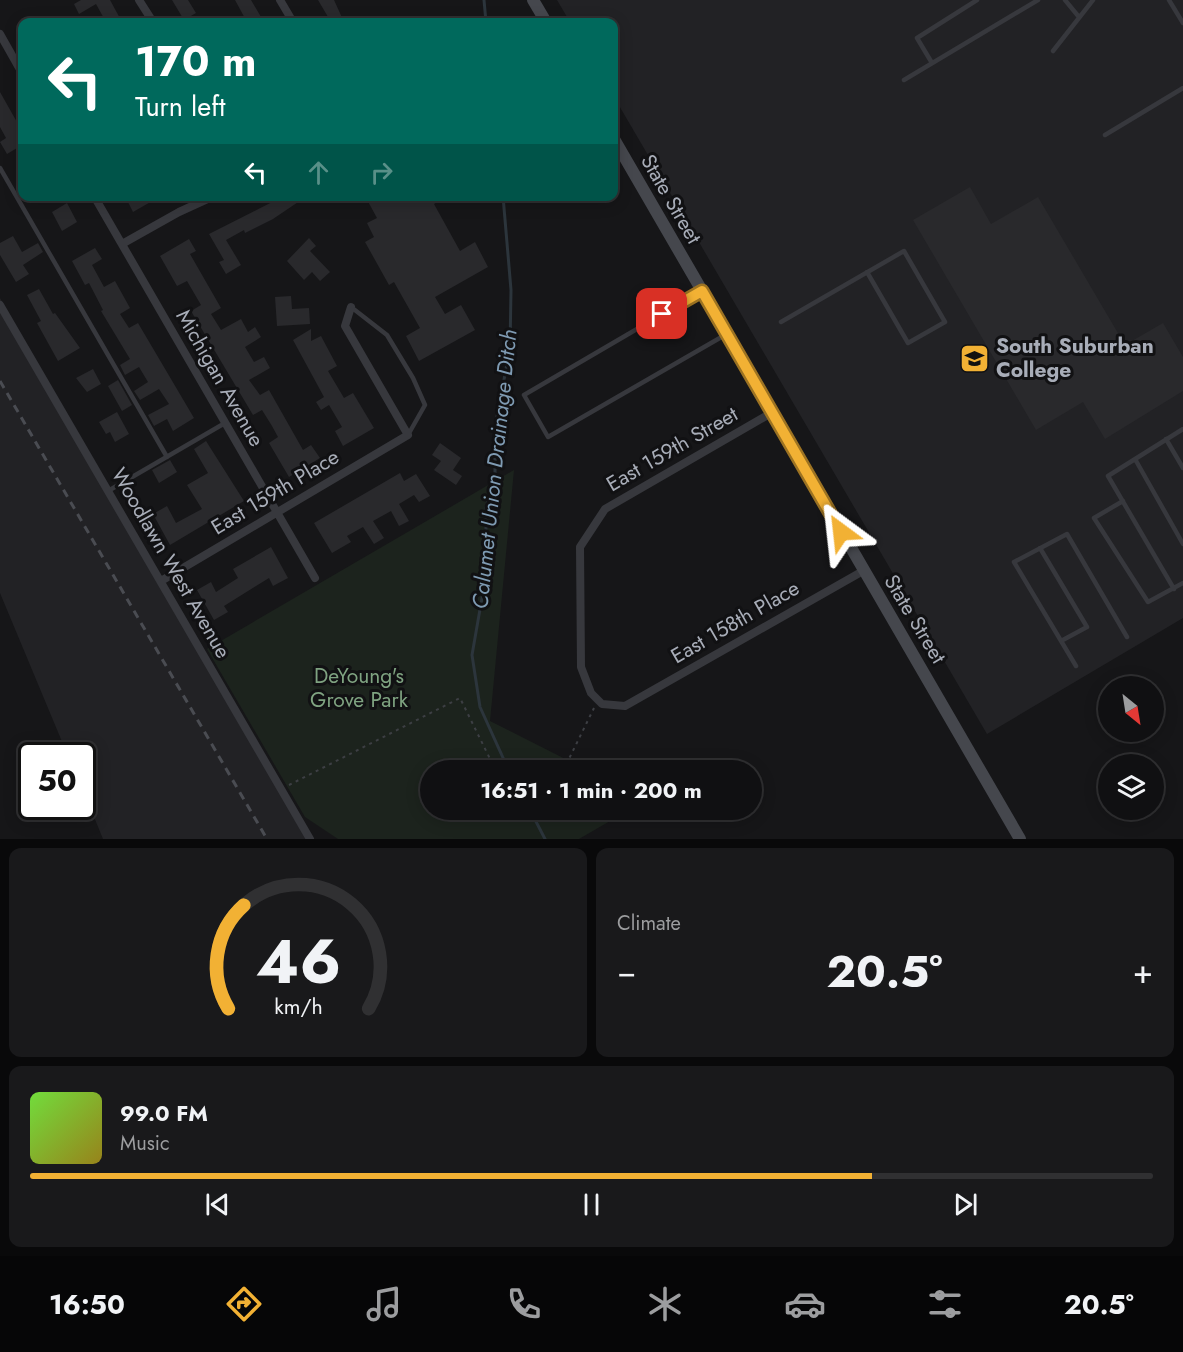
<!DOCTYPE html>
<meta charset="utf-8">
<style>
:root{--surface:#101012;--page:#19191b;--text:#f1f3f6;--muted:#9c9d9f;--line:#303032;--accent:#f2b134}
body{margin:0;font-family:Jost,sans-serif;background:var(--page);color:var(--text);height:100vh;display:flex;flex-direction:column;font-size:22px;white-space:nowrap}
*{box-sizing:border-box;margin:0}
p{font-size:20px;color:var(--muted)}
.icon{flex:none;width:33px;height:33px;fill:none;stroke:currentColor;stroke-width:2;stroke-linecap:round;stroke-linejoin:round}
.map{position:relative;height:839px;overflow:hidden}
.side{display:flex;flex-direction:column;gap:9px;padding:9px;background:#09090a;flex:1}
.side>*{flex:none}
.guide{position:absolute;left:18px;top:18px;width:600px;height:183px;border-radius:12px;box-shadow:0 3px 15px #0003,0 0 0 2px var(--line);background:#00695c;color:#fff;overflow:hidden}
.needle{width:39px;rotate:150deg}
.tools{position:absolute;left:1098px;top:676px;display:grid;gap:12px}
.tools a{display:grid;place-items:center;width:66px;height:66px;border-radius:50%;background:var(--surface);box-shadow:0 3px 15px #0003,0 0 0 2px var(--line);font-size:30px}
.speed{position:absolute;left:18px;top:742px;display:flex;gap:12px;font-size:30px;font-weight:700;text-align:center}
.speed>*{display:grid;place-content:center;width:78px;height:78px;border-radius:50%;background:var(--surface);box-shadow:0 3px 15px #0003,0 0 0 2px var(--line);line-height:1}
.speed .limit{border:3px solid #111;border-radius:9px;background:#fff;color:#111}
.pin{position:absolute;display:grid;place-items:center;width:51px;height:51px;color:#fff;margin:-26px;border-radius:12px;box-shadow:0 3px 9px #0006}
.me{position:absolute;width:66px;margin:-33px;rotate:330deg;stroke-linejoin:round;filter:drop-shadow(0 0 4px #0008)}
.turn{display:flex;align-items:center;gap:21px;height:126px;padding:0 18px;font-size:27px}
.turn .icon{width:78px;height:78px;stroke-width:2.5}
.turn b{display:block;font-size:42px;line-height:51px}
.lanes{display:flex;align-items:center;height:57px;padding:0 18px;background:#0003;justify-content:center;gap:30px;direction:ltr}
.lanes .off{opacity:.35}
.big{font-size:45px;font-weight:700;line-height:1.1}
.side .tile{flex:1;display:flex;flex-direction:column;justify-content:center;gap:9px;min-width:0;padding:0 21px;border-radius:12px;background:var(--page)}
.side .dial{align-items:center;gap:0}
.dial svg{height:156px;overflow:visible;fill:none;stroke:var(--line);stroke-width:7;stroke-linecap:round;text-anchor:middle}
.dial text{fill:var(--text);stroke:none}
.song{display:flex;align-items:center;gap:18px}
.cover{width:72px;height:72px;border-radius:9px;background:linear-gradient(135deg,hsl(100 70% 55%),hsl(50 70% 35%))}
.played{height:6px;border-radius:3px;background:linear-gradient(90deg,var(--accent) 75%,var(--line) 75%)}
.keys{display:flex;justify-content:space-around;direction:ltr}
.heat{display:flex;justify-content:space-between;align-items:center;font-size:33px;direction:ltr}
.side .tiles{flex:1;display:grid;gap:9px;grid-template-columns:1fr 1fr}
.tile:last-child{grid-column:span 2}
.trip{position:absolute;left:420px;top:760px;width:342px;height:60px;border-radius:30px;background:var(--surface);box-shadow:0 3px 15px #0003,0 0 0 2px var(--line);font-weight:700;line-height:60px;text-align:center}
.dock{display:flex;height:96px;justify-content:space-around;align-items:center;background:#060607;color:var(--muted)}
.dock .icon{width:42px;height:42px}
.dock .active{color:var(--accent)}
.dock b{font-size:27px;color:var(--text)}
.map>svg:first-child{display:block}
</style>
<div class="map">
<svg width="1183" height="839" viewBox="0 0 1183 839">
<rect width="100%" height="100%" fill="#161618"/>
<!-- built -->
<path fill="#222225" d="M557,0H1183V618L987,734L614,97V22H570Z
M0,298L161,581L310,839H103L83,790L82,756H68L0,593Z"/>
<!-- green -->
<path fill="#1c231d" d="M514,470L490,721L589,771H430V810H629L579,839H338L305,817L207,649Z"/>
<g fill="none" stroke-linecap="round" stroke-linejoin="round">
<!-- stream -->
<path stroke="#2c353c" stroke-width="3" d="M484,0L486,22
M503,196L511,290L510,348L495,427V473L486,508V575L472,655L480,707L509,771
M530,810L545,839"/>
</g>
<!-- building -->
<path fill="#29292c" d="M81,0H110L122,22H106L96,4L79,14L74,4Z
M172,0H188L196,13L184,20Z
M235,0H251L264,22H247Z
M318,0H334L344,22H331Z
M0,92L22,131V145L7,154L0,142L6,138L0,127Z
M970,187L991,224L1038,197L1125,345L1163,323L1183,357V391L1105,439L1083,402L1036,430L913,220Z
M125,196H161L133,212Z
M284,196H307L273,219L245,233L244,230L226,240L241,265L226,274L219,262L224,260L209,234Z
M365,196H446L434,204L460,251L475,242L488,267L435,297L445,314L461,305L475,330L419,361L406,336L420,328L394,282L389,285L365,242L374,237L367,223L377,218Z
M67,203L77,222L62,231L52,212Z
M13,236L22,252L38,243L43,252L23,265L29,274L16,282L0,255V243Z
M309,238L316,246L310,251L330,272L320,281L312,272L304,280L287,261Z
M189,239L196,251L190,254L221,308L211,314L221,330L241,319L248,332L255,327L261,337L245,347L254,362L264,357L270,368L249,380L260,395L269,390L303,450L311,445L320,458L289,477L269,443L278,437L272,426L262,410L253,415L191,311L201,305L187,281L177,286L160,256Z
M95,248L102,259L92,265L104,287L115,281L130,308L120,314L129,328L138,323L194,418L173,431L167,419L154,426L148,415L169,404L159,389L140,400L134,391L148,382L139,367L125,375L120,365L130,359L101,311L103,310L89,283L85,285L72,261Z
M39,289L53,314L55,313L80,348L58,361L37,323L41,321L27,295Z
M291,296L292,309L309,308L310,324L277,326L275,297Z
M311,329V341L321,336L337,366L328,371L344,398L353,393L374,428L343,446L335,431L342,427L329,405L321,410L316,402L324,397L293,340Z
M93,369L101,384L87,392L76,378Z
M118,380L132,405L122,411L108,386Z
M117,412L129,434L115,442L110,432L106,434L99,422Z
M206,441L244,501L170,545L153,514L167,506L176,523L202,509L187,485L208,473L194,449Z
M440,443L461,458L453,470L462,476L456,485L434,470L441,461L432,455Z
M170,460L177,472L159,483L152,470Z
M400,473L404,481L416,474L430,496L419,502L414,495L399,504L409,521L399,526L391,511L373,521L384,538L374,544L363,527L347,536L351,542L332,553L314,523Z
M271,547L288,578L273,586L269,578L224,606L228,612L214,620L197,590L211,582L216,592L238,578L233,569Z"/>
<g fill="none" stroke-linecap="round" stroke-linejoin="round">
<!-- path -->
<path stroke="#3d3f44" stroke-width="2" stroke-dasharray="3 4.5" stroke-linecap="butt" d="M563,771L594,708
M289,785L460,698L496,771
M516,810L521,819L536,810"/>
<!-- lane -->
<path stroke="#37383d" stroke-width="4.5" d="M1065,0L1079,17
M1169,0L1183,23
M1053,51L1093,0
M932,63L917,38L977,0
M904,80L1038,0
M1105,135L1183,88
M0,168L167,457
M702,291L524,395L548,437L725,335
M351,307L387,335L413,378L425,405L408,435
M781,322L904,251L945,322L908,343L867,272
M1166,439L1183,468
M1135,459L1183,544
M108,491L225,423
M1123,501L1094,518L1148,602L1183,583
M1040,548L1087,627L1061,641
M1174,589L1108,476L1183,429
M1076,666L1014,562L1067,534L1127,637"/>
<!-- street -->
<path stroke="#37383d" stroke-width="8" d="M139,0L153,22
M280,0L293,22
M0,34L22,73
M94,196L315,578
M122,244L179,212L214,196
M0,305L310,839
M773,412L605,509L580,547L581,667L591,693L602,704L625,706L863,571
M161,581L408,435L345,326L351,307"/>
<!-- secondary -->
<path stroke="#45474d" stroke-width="12" d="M533,0L546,22
M614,139L1020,839"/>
<!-- rail -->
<path stroke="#4a4c52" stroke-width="3" stroke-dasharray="8 6" stroke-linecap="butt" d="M0,381L267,839"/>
</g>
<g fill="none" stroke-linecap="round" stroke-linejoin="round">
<defs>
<path id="route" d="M662,314L702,291L841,532"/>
</defs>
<!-- route casing -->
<use href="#route" stroke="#9d7322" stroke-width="15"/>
<!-- route -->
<use href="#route" stroke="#f2b134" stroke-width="10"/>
</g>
<!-- icons -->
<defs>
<symbol id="university-square" viewBox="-11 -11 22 22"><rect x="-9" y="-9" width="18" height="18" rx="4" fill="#f2b134" stroke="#111113"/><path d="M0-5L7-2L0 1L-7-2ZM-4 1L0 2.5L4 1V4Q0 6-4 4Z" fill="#111"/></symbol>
</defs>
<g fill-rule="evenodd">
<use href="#university-square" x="958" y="342" width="33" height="33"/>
</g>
<g text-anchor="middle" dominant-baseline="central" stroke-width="6" stroke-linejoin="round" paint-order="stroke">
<!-- street labels -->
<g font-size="21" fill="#a8adb8" stroke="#111113">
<text transform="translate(671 199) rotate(60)">State Street</text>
<text transform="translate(220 378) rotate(60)">Michigan Avenue</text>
<text transform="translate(672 449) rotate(-30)">East 159th Street</text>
<text transform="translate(275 492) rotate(-31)">East 159th Place</text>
<text transform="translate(171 563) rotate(60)">Woodlawn West Avenue</text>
<text transform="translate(915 619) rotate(59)">State Street</text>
<text transform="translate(735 622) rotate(-30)">East 158th Place</text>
</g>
<!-- poi labels -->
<g font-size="21" font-weight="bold" fill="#a8adb8" stroke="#111113" text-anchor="start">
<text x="996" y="346">South Suburban<tspan x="996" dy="24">College</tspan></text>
</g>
<!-- park labels -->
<g font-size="21" fill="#7fa381" stroke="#111113">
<text x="359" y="676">DeYoung's<tspan x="359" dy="24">Grove Park</tspan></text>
</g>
<!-- water labels -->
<g font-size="22" font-style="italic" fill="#7f9bb3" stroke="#111113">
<text transform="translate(494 469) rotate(-84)">Calumet Union Drainage Ditch</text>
</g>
</g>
</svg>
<div class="tools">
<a><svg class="needle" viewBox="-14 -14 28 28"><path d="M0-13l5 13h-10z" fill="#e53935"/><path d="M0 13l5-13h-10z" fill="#9c9d9f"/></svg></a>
<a><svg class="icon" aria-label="layers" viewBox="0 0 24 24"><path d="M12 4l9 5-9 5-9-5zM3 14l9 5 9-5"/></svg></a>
</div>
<div class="speed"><div class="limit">50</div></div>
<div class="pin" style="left:662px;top:314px;background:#d93025"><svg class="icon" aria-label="arrive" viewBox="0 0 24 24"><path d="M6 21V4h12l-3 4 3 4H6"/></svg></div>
<svg class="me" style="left:841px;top:532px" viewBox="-20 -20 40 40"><path d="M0-17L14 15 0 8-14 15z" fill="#f2b134" stroke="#fff" stroke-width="4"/></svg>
<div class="trip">16:51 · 1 min · 200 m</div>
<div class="guide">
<div class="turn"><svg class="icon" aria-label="left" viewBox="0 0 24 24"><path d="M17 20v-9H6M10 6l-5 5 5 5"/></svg><div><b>170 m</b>Turn left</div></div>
<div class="lanes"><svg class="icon" aria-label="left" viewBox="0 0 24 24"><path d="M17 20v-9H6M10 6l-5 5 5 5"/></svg><svg class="icon off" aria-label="ahead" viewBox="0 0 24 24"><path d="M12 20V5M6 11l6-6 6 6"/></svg><svg class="icon off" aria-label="right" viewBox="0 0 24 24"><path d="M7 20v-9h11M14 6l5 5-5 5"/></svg></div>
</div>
</div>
<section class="side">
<div class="tiles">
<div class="tile dial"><svg viewBox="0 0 100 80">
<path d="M14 69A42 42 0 1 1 86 69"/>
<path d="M14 69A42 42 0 0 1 22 16" stroke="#f2b134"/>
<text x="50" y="56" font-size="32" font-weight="700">46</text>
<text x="50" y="72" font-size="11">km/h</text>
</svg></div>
<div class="tile"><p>Climate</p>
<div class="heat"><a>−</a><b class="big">20.5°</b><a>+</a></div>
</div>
<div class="tile">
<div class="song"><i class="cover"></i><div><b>99.0 FM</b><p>Music</p></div></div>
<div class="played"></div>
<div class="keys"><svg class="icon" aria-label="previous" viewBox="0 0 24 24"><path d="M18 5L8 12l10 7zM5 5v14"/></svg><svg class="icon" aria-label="pause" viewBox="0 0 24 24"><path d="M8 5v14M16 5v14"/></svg><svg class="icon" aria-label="next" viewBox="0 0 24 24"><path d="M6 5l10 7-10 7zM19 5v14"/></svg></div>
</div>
</div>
</section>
<nav class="dock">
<b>16:50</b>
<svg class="icon active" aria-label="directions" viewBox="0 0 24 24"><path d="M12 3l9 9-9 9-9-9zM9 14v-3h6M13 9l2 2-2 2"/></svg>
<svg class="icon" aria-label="music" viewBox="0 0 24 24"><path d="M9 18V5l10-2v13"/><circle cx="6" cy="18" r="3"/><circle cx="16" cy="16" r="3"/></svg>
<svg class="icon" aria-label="phone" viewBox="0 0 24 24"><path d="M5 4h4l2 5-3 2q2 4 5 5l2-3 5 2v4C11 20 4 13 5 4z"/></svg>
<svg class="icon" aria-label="climate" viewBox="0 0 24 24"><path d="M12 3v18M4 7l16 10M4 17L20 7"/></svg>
<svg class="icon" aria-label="car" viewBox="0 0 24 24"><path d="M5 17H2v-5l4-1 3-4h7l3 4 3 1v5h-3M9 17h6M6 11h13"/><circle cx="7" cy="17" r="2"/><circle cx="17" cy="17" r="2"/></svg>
<svg class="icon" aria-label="filters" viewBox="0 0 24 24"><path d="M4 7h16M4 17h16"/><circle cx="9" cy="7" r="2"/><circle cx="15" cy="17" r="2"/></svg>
<b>20.5°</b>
</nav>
